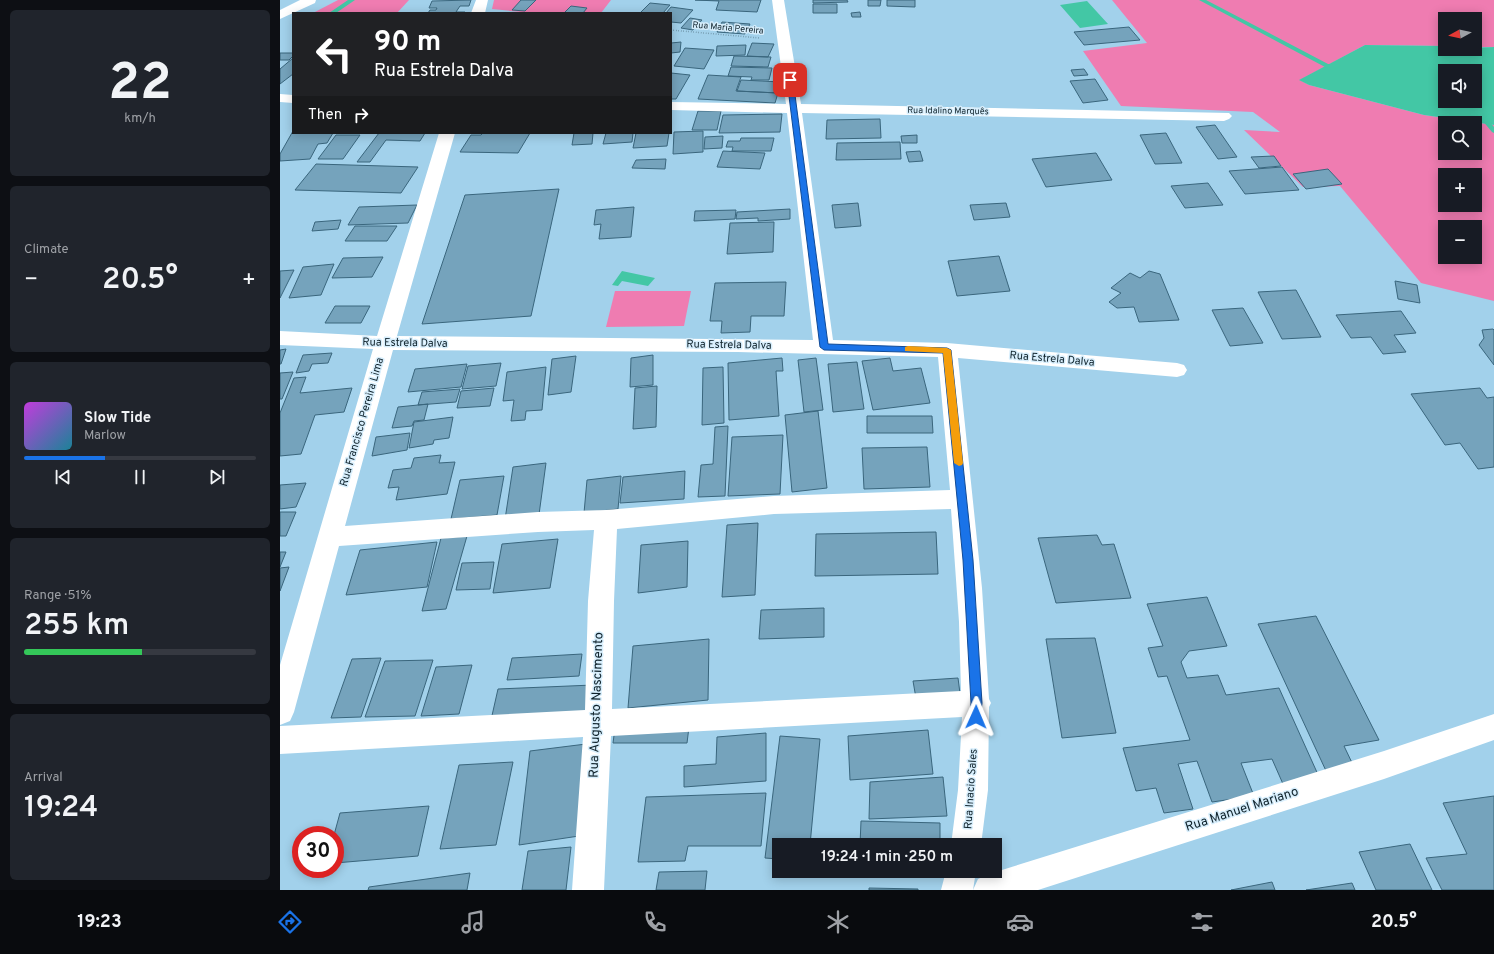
<!DOCTYPE html>
<meta charset="utf-8">
<style>
:root{--surface:#171b24;--page:#20242c;--text:#f1f3f6;--muted:#9ea1a6;--line:#363941;--accent:#1a73e8}
body{margin:0;font-family:Overpass,sans-serif;background:var(--page);color:var(--text);height:100vh;display:flex;flex-direction:column;font-size:15px;white-space:nowrap}
*{box-sizing:border-box;margin:0}
p{font-size:13px;color:var(--muted)}
.icon{flex:none;width:22px;height:22px;fill:none;stroke:currentColor;stroke-width:2;stroke-linecap:round;stroke-linejoin:round}
.map{position:relative;flex:1;overflow:hidden}
.drawer{display:flex;flex-direction:column;gap:10px;padding:10px;background:#0d0f14;width:280px}
.drawer>*{flex:none}
.banner{position:absolute;left:12px;top:12px;width:380px;height:122px;border-radius:0px;box-shadow:0 2px 10px #0003;background:#202124;color:#fff;overflow:hidden}
.needle{width:26px;rotate:262deg}
.buttons{position:absolute;left:1158px;top:12px;display:grid;gap:8px}
.buttons a{display:grid;place-items:center;width:44px;height:44px;border-radius:0px;background:var(--surface);box-shadow:0 2px 10px #0003;font-size:20px}
.speed{position:absolute;left:12px;top:826px;display:flex;gap:8px;font-size:20px;font-weight:700;text-align:center}
.speed>*{display:grid;place-content:center;width:52px;height:52px;border-radius:50%;background:var(--surface);box-shadow:0 2px 10px #0003;line-height:1}
.speed .limit{border:6px solid #d22;background:#fff;color:#111}
.pin{position:absolute;display:grid;place-items:center;width:34px;height:34px;color:#fff;margin:-17px;border-radius:8px;box-shadow:0 2px 6px #0006}
.me{position:absolute;width:44px;margin:-22px;rotate:1deg;stroke-linejoin:round;filter:drop-shadow(0 0 3px #0008)}
.turn{display:flex;align-items:center;gap:14px;height:84px;padding:0 16px;font-size:18px}
.turn .icon{width:52px;height:52px;stroke-width:2.5}
.turn b{display:block;font-size:28px;line-height:34px}
.then{display:flex;align-items:center;height:38px;padding:0 16px;background:#0003;gap:8px;font-size:15px}
.big{font-size:30px;font-weight:600;line-height:1.1}
.drawer .widget{flex:1;display:flex;flex-direction:column;justify-content:center;gap:6px;min-width:0;padding:0 14px;border-radius:6px;background:var(--page)}
.drawer .dial{align-items:center;gap:0}
.dial b{font-size:52px;line-height:1}
.song{display:flex;align-items:center;gap:12px}
.cover{width:48px;height:48px;border-radius:6px;background:linear-gradient(135deg,hsl(290 70% 55%),hsl(190 70% 35%))}
.played{height:4px;border-radius:2px;background:linear-gradient(90deg,var(--accent) 35%,var(--line) 35%)}
.keys{display:flex;justify-content:space-around;direction:ltr}
.heat{display:flex;justify-content:space-between;align-items:center;font-size:22px;direction:ltr}
.charge{height:6px;border-radius:3px;background:linear-gradient(90deg,#34c759 51%,var(--line) 0)}
.trip{position:absolute;left:492px;top:838px;width:230px;height:40px;border-radius:0px;background:var(--surface);box-shadow:0 2px 10px #0003;font-weight:600;line-height:40px;text-align:center}
.menu{display:flex;height:64px;justify-content:space-around;align-items:center;background:#090b0e;color:var(--muted)}
.menu .icon{width:28px;height:28px}
.menu .current{color:var(--accent)}
.menu b{font-size:18px;color:var(--text)}
main{display:flex;flex:1;min-height:0}
.map>svg:first-child{display:block}
</style>
<main>
<section class="drawer">
<div class="widget dial"><b>22</b><p>km/h</p></div>
<div class="widget"><p>Climate</p>
<div class="heat"><a>−</a><b class="big">20.5°</b><a>+</a></div>
</div>
<div class="widget">
<div class="song"><i class="cover"></i><div><b>Slow Tide</b><p>Marlow</p></div></div>
<div class="played"></div>
<div class="keys"><svg class="icon" aria-label="previous" viewBox="0 0 24 24"><path d="M18 5L8 12l10 7zM5 5v14"/></svg><svg class="icon" aria-label="pause" viewBox="0 0 24 24"><path d="M8 5v14M16 5v14"/></svg><svg class="icon" aria-label="next" viewBox="0 0 24 24"><path d="M6 5l10 7-10 7zM19 5v14"/></svg></div>
</div>
<div class="widget"><p>Range · 51%</p><b class="big">255 km</b><div class="charge"></div></div>
<div class="widget"><p>Arrival</p><b class="big">19:24</b></div>
</section>
<div class="map">
<svg width="1214" height="890" viewBox="0 0 1214 890">
<rect width="100%" height="100%" fill="#a2d1eb"/>
<!-- green -->
<path fill="#ef7cb1" fill-rule="evenodd" d="M58,0H129L117,13H33Z
M214,0H331L321,13H251L212,9Z
M832,0H1214V47H1195V19H1165V46L1085,45L1020,80L1029,85L1144,115L1214,125V301L1141,283L1060,186L1023,187L964,130L1000,132L973,112L841,106L803,51L867,43ZM1165,123H1195V153H1165ZM1165,175H1195V205H1165ZM1165,227H1195V257H1165Z
M335,291H411L404,326L326,327Z"/>
<!-- water -->
<path fill="#43c7a5" fill-rule="evenodd" d="M807,1L828,24L800,28L780,5Z
M1085,45L1165,46V49L1214,47V125L1144,115L1029,85L1019,80ZM1165,71H1195V101H1165Z
M342,271L375,278L368,286L342,281L338,286L332,285Z"/>
<g fill="none" stroke-linecap="round" stroke-linejoin="round">
<!-- stream -->
<path fill="#43c7a5" fill-rule="evenodd" d="M68,0H75L56,13H49Z
M919,0H926L1048,64H1058L1061,66L1058,68L1045,67Z
M1186,101H1192L1214,127V133L1212,132Z"/>
</g>
<!-- building -->
<path fill="#75a3bc" stroke="#3a667d" d="M191,0L189,6H180L176,12H185V13H148L150,10H156L157,8H149L152,1Z
M241,0H256L245,11L232,10Z
M415,0H481L477,12L436,10L439,1Z
M533,0H567L568,2L533,3Z
M588,0H601L600,6H588Z
M607,0H635V7L607,6Z
M370,3L390,5L383,13H360Z
M533,4H557V13H533Z
M291,6L307,8L303,13H284Z
M391,7L413,10L401,23L391,22V13H386Z
M580,12L581,17H572L571,13Z
M410,18L422,20L413,30L401,28Z
M442,22L470,24L465,34L437,32Z
M849,27L860,40L804,45L794,32Z
M401,42L400,52L391,53V43Z
M472,43L494,44L488,57L467,56Z
M466,45L465,55L436,56L437,46Z
M405,48L434,50L424,69L394,66Z
M0,53H13V56L9,60H0Z
M454,56L491,57L488,67L451,66Z
M13,58V74L0,84V69Z
M451,67L492,68L489,80H471L472,77L448,76Z
M804,69L808,75L794,76L791,70Z
M391,73L410,75L396,99H391Z
M428,75L461,77L456,91L498,93L495,103L418,99Z
M815,79L828,100L803,103L790,81Z
M461,80L501,82L498,93L457,91Z
M418,111H441L437,130H412Z
M502,114L500,132L439,133L443,115Z
M600,119L601,138L546,139L547,120Z
M935,125L957,157L938,159L916,127Z
M13,131V133H53L47,143L38,144L30,159L0,161V154Z
M423,131V152L393,154L394,132Z
M99,133H145L140,141L106,140L90,162H77Z
M203,133H250L238,153L180,152L191,135H201Z
M294,133H313L312,144L292,145Z
M326,133H353L352,142L323,144Z
M356,133H389L387,146L353,148Z
M886,133L902,163L875,164L860,135Z
M56,135H80L63,159H38Z
M637,135V143H622L621,136Z
M443,136L442,148L424,149L425,137Z
M461,138H494L491,151H452L453,147H446L448,141H460Z
M620,142L621,159L556,160L557,143Z
M443,151L485,153L480,169L437,167Z
M640,151L643,161L629,162L626,152Z
M816,153L832,180L766,187L752,159Z
M994,156L1001,166L979,168L971,157Z
M386,159L385,169L352,168L356,160Z
M36,164L138,167L121,193L15,190Z
M1002,167L1019,190L965,194L949,171Z
M1048,169L1062,184L1026,189L1013,174Z
M928,183L943,205L905,208L891,186Z
M279,189L251,316L142,324L185,195Z
M578,203L581,226L555,228L552,205Z
M726,203L730,217L694,220L690,205Z
M137,205L128,223L68,225L79,207Z
M354,207L351,237L319,239L321,224L314,225L316,210Z
M510,209V219L478,221V218L456,219L457,212Z
M456,210L455,219L414,221L415,211Z
M61,220L58,229L32,231L35,222Z
M494,222L493,252L447,254L450,223Z
M75,226H117L107,241H65Z
M719,256L730,291L677,296L668,261Z
M103,257L92,277L52,278L63,258Z
M54,264L41,295L9,298L23,267Z
M14,270L0,298V271Z
M869,271L880,274L899,320L859,322L854,307L837,308L829,302L841,293L831,288L850,273L860,278Z
M1115,281L1137,285L1140,303L1118,299Z
M506,282L504,316H471L470,332L441,333L442,321H430L435,283Z
M1016,290L1041,337L1002,339L978,292Z
M55,306H90L81,323H45Z
M963,308L983,343L950,346L932,310Z
M1121,311L1136,333L1114,335L1126,352L1103,354L1091,337L1071,338L1056,315Z
M1213,329L1214,330V365L1199,345L1204,338L1202,330Z
M6,349L1,364H0V350Z
M52,353L48,363L32,364L29,371L16,373L23,355Z
M373,355V385L350,387L351,358Z
M296,356L291,392L268,395L272,359Z
M502,358L503,371H496L499,416L449,420L448,363Z
M536,358L543,410L524,412L518,360Z
M610,358L613,371L641,368L650,403L593,410L582,361Z
M577,362L584,409L553,412L548,364Z
M221,363L216,386L182,389L188,366Z
M187,364L181,387L128,392L135,369Z
M266,367L262,410L246,411L245,420L231,421L234,400L223,401L227,372Z
M443,367L444,423L422,425L423,368Z
M13,372L2,399H0V373Z
M26,377L20,393L72,388L64,412L35,415L21,454L0,456V413L14,378Z
M377,386L376,427L353,429L355,388Z
M214,388L210,406L177,408L181,391Z
M1200,388L1207,398L1214,397V467L1198,469L1180,443L1165,445L1131,394Z
M180,389L176,402L138,405L142,392Z
M148,404L144,420L134,421L132,426L112,428L118,407Z
M538,411L547,488L512,492L505,415Z
M587,416H652L653,433H587Z
M173,417L169,438L154,440L153,444L129,448L134,422Z
M448,426L445,496L418,497L421,465L433,464L435,427Z
M130,433L127,450L92,456L96,437Z
M503,435L500,494L448,496L452,437Z
M647,447L650,487L584,489L582,448Z
M161,455L159,463L175,462L167,494L116,500L119,487L108,488L113,470L131,468L134,458Z
M266,463L258,522L224,526L233,467Z
M405,471L404,499L340,503L343,477Z
M224,476L217,515L171,519L180,480Z
M341,476L338,509L304,513L307,480Z
M26,483L16,507L0,509V485Z
M0,512H16L6,536H0Z
M478,523L475,595L442,597L447,525Z
M656,532L658,574L535,576L536,534Z
M817,535L822,545L834,544L851,598L776,603L758,538Z
M187,536L166,609L142,611L161,538Z
M278,539L270,588L213,593L222,544Z
M408,541L407,587L358,593L361,545Z
M157,542L147,587L66,595L80,550Z
M0,552H6L0,567Z
M214,562L210,589L176,590L182,563Z
M9,567L0,591V568Z
M927,597L947,646L909,651L901,662L907,678L938,675L946,695L999,688L1040,779L1003,784L992,759L961,763L974,796L932,802L917,761L898,764L913,809L884,813L876,788L856,791L843,748L910,740L887,676L878,677L868,648L883,646L867,604Z
M544,608V637L479,639L481,610Z
M1036,616L1099,740L1064,746L1075,769L1047,773L978,624Z
M815,638L836,733L782,738L766,639Z
M429,639L428,700L348,708L353,646Z
M302,654L299,676L227,680L232,658Z
M101,658L81,717L51,718L72,659Z
M153,660L135,716L85,717L105,661Z
M192,665L179,714L141,716L156,667Z
M678,678L681,701L637,704L633,681Z
M313,685L309,715L211,720L218,689Z
M409,727L407,743H333L335,728Z
M648,730L653,774L570,780L568,736Z
M486,733V781L404,787V766L436,764L437,737Z
M500,736L540,739L530,845H499V859L485,858Z
M306,744L299,836L239,845L250,751Z
M233,762L216,845L160,849L179,765Z
M663,777L667,816L589,819L590,782Z
M486,793L481,846H408L405,861L358,862L366,797Z
M1214,796V890H1162L1146,858L1187,854L1163,803Z
M149,806L138,856L55,863L54,835L60,813Z
M581,821L660,823V845H580Z
M1130,844L1152,890H1096L1079,852Z
M291,847L286,890H242L248,851Z
M427,871L425,890H376L379,872Z
M190,873L187,890H88L89,887Z
M992,882L995,890H951Z
M1072,883L1075,890H1026Z
M589,888L638,889V890H589Z"/>
<g fill="none" stroke-linecap="round" stroke-linejoin="round">
<!-- path -->
<path stroke="#527282" stroke-width="1.5" stroke-dasharray="0.5 2" stroke-linecap="butt" d="M391,30L480,38"/>
<!-- minor -->
<path fill="#fff" fill-rule="evenodd" d="M196,0H208L205,13H191Z
M492,0H504L521,104L949,113L952,116L949,119L944,121L522,113L553,340L667,343L897,363L904,365L907,370L904,375L897,377L678,358L702,588L709,699L711,703L709,707L708,790L701,845H671L678,790L682,717L331,736L324,890H292L303,737L0,754V726L305,710L308,601L314,530L258,532L59,546L14,712L10,721L0,725V665L93,349L0,345V331L97,336L159,133H175L117,336L533,340L507,113L391,110V102L506,104ZM113,350L458,352L658,357L670,490L494,496L326,510L258,512L65,526ZM671,509L679,622L681,691L332,709L334,601L337,529L494,514Z
M0,94L13,95V103L0,102Z
M1214,714V740L1104,779L758,890H693L698,879L709,874L1104,751Z
M666,871H696L693,890H661Z"/>
<!-- secondary -->
<path fill="#fff" fill-rule="evenodd" d="M20,0H36L35,3L0,19V10Z"/>
</g>
<!-- route -->
<path fill="#1a73e8" stroke="#114b97" d="M510,79L513,80L548,344L667,348L671,350L693,560L702,703L700,721L696,723L692,721L690,717L691,703L683,560L663,353L544,350L540,347L507,80Z"/>
<!-- slow -->
<path fill="#f59e0b" d="M628,346L667,348L671,350L683,463L682,465L679,466L674,463L663,353L625,351V347Z"/>
<g text-anchor="middle" dominant-baseline="central" stroke-width="3" stroke-linejoin="round" paint-order="stroke">
<!-- far-street labels -->
<g font-size="9" fill="#0e212a" stroke="#d7eefc">
<text transform="translate(448 28) rotate(5)">Rua Maria Pereira</text>
<text transform="translate(668 111) rotate(1)">Rua Idalino Marquês</text>
</g>
<!-- street labels -->
<g font-size="11" fill="#0e212a" stroke="#d7eefc">
<text transform="translate(125 343) rotate(1)">Rua Estrela Dalva</text>
<text transform="translate(449 345) rotate(1)">Rua Estrela Dalva</text>
<text transform="translate(772 359) rotate(5)">Rua Estrela Dalva</text>
<text transform="translate(82 422) rotate(-74)">Rua Francisco Pereira Lima</text>
<text transform="translate(691 789) rotate(-86)">Rua Inacio Sales</text>
</g>
<!-- near-street labels -->
<g font-size="13" fill="#0e212a" stroke="#d7eefc">
<text transform="translate(317 705) rotate(-88)">Rua Augusto Nascimento</text>
<text transform="translate(962 810) rotate(-18)">Rua Manuel Mariano</text>
</g>
</g>
</svg>
<div class="buttons">
<a><svg class="needle" viewBox="-14 -14 28 28"><path d="M0-13l5 13h-10z" fill="#e53935"/><path d="M0 13l5-13h-10z" fill="#9ea1a6"/></svg></a>
<a><svg class="icon" aria-label="sound" viewBox="0 0 24 24"><path d="M4 9h4l5-4v14l-5-4H4zM17 9q2 3 0 6"/></svg></a>
<a><svg class="icon" aria-label="search" viewBox="0 0 24 24"><circle cx="10" cy="10" r="6"/><path d="M15 15l6 6"/></svg></a>
<a>+</a>
<a>−</a>
</div>
<div class="speed"><div class="limit">30</div></div>
<div class="pin" style="left:510px;top:80px;background:#d93025"><svg class="icon" aria-label="arrive" viewBox="0 0 24 24"><path d="M6 21V4h12l-3 4 3 4H6"/></svg></div>
<svg class="me" style="left:696px;top:717px" viewBox="-20 -20 40 40"><path d="M0-17L14 15 0 8-14 15z" fill="#1a73e8" stroke="#fff" stroke-width="4"/></svg>
<div class="trip">19:24 · 1 min · 250 m</div>
<div class="banner">
<div class="turn"><svg class="icon" aria-label="left" viewBox="0 0 24 24"><path d="M17 20v-9H6M10 6l-5 5 5 5"/></svg><div><b>90 m</b>Rua Estrela Dalva</div></div>
<div class="then">Then<svg class="icon" aria-label="right" viewBox="0 0 24 24"><path d="M7 20v-9h11M14 6l5 5-5 5"/></svg></div>
</div>
</div>
</main>
<nav class="menu">
<b>19:23</b>
<svg class="icon current" aria-label="directions" viewBox="0 0 24 24"><path d="M12 3l9 9-9 9-9-9zM9 14v-3h6M13 9l2 2-2 2"/></svg>
<svg class="icon" aria-label="music" viewBox="0 0 24 24"><path d="M9 18V5l10-2v13"/><circle cx="6" cy="18" r="3"/><circle cx="16" cy="16" r="3"/></svg>
<svg class="icon" aria-label="phone" viewBox="0 0 24 24"><path d="M5 4h4l2 5-3 2q2 4 5 5l2-3 5 2v4C11 20 4 13 5 4z"/></svg>
<svg class="icon" aria-label="climate" viewBox="0 0 24 24"><path d="M12 3v18M4 7l16 10M4 17L20 7"/></svg>
<svg class="icon" aria-label="car" viewBox="0 0 24 24"><path d="M5 17H2v-5l4-1 3-4h7l3 4 3 1v5h-3M9 17h6M6 11h13"/><circle cx="7" cy="17" r="2"/><circle cx="17" cy="17" r="2"/></svg>
<svg class="icon" aria-label="filters" viewBox="0 0 24 24"><path d="M4 7h16M4 17h16"/><circle cx="9" cy="7" r="2"/><circle cx="15" cy="17" r="2"/></svg>
<b>20.5°</b>
</nav>
